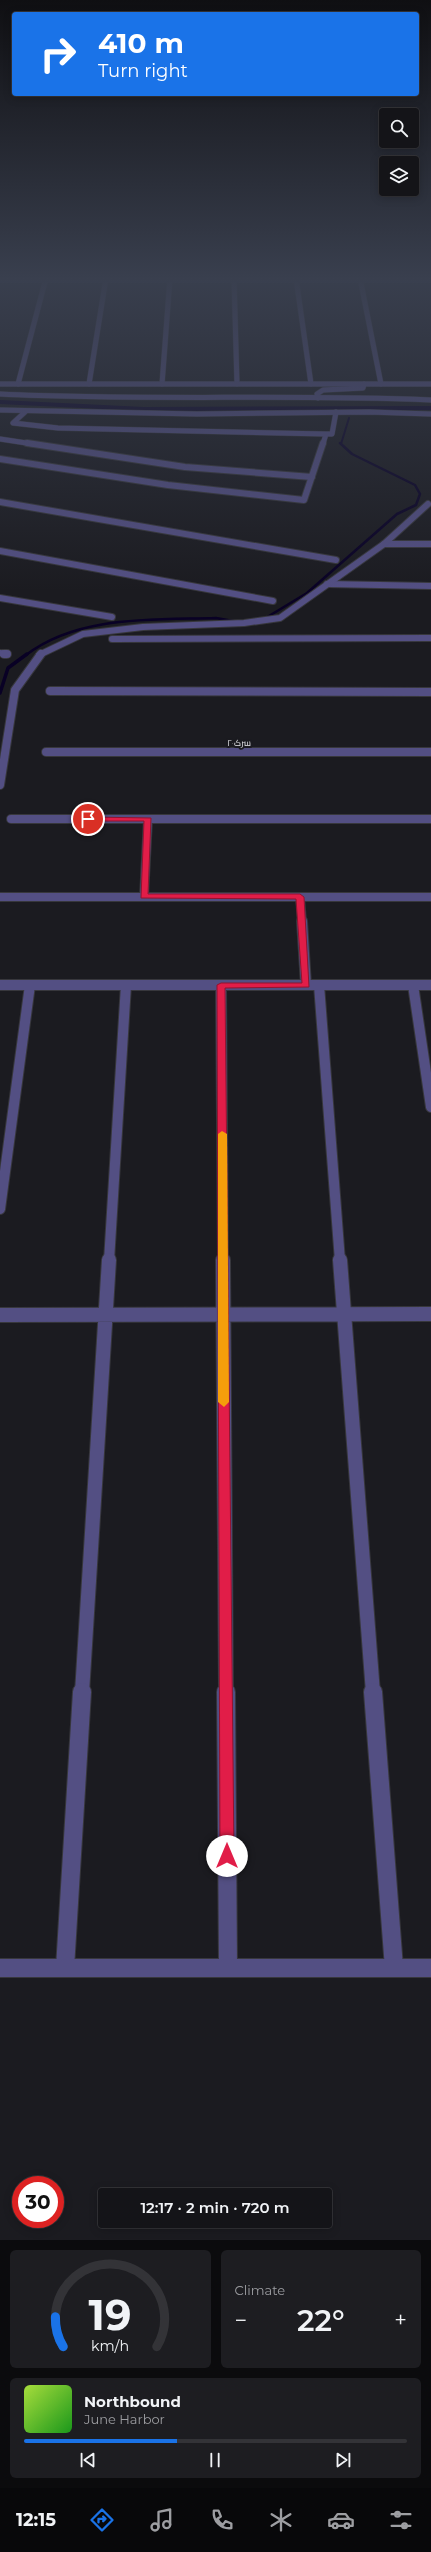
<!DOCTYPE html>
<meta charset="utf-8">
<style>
:root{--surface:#141418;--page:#1d1d21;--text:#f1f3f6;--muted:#9d9ea2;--line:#333337;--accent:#1a73e8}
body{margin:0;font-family:Montserrat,Cairo,sans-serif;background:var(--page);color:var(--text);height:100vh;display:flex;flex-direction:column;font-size:15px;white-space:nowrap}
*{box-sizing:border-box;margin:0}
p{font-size:13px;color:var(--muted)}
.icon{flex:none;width:22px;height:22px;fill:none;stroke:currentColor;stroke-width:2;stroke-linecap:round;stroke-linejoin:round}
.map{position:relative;height:2240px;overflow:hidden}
.drawer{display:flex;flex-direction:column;gap:10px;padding:10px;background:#0b0b0d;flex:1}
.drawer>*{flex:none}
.banner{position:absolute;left:12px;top:12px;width:407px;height:84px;border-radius:4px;box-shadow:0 2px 10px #0003,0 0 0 1px var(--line);background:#1a73e8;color:#fff;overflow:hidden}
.tools{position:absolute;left:379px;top:108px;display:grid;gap:8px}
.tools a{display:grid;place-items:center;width:40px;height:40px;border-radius:4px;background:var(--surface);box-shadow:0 2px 10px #0003,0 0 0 1px var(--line);font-size:20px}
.speed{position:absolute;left:12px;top:2176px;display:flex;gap:8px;font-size:20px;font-weight:700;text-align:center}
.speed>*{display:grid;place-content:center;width:52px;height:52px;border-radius:50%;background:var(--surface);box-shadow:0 2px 10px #0003,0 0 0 1px var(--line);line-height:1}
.speed .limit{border:6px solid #d22;background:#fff;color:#111}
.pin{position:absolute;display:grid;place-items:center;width:34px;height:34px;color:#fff;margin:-17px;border:2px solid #fff;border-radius:50%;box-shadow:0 1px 4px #0007}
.me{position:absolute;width:44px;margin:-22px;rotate:0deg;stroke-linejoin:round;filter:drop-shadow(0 0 3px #0008)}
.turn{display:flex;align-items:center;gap:14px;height:84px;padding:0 20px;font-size:18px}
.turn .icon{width:52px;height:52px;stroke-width:2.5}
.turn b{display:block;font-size:28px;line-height:34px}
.big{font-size:30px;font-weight:600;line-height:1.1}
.drawer .widget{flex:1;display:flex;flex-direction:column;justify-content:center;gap:6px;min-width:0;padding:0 14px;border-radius:6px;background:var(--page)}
.drawer .dial{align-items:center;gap:0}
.dial svg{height:104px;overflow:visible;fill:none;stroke:var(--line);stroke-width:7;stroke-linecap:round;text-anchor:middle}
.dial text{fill:var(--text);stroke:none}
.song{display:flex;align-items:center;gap:12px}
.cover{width:48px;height:48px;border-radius:6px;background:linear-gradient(135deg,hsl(80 70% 55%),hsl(120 70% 35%))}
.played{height:4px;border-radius:2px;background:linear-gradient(90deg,var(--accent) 40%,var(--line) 40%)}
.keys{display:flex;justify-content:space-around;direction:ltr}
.heat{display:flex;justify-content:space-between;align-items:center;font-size:22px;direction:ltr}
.drawer .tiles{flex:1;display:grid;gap:10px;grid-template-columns:1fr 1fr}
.widget:last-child{grid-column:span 2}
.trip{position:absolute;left:98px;top:2188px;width:234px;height:40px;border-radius:4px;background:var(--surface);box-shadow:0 2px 10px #0003,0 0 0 1px var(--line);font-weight:600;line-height:40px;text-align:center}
.dock{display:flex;height:64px;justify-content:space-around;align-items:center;background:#08080a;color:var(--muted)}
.dock .icon{width:28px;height:28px}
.dock .selected{color:var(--accent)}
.dock b{font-size:18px;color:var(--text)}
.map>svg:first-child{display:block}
</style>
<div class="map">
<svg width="431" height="2240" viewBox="0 0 431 2240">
<rect width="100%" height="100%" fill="#1b1b20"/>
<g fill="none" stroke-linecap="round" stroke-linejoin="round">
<!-- stream-far2 -->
<path stroke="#090125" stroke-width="2" d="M341,444L349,418"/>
<!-- stream-far1 -->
<path stroke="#090125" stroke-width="2.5" d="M264,619L307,593L397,514L416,505L420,494L415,485L352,454L340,443
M26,655C78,615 153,620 216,618L233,621"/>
<!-- stream -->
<path stroke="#090125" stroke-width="3.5" d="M0,693L8,668L27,654"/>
<!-- canal -->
<path fill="#090125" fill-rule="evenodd" d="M0,400L144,407L431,406V410L144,411L0,404Z"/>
<defs>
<path id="minor-far5" d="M234,278L237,384
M296,278L311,384
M360,278L381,384
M0,280H431
M18,384L46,278
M89,384L106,278
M162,384L170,278
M318,398L317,394L323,390L363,388L364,384
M25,412L13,423L58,428L326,434
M0,439L33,444
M323,444L326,434H332L336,412"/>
<path id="minor-far4" d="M27,443L185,467L312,477
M0,459L168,485L304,500L323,443
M0,502L336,560
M384,544H431
M0,551L273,601
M327,584L431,586
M0,598L112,617
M112,639L431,638
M0,653L7,654"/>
<path id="minor-far3" d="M4,654H7
M50,691L431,692
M46,752H431
M11,819H431
M0,897H431
M144,897L148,819
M300,897L302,922"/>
<path id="minor-far2" d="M302,921L306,985
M0,985H431
M221,985L223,1261
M319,985L340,1261
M413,985L431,1107
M0,1209L30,985
M109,1261L126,985"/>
<path id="minor-far1" d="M223,1260L226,1693
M340,1260L373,1693
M0,1315L431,1314
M82,1693L109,1260"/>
<path id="minor" d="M226,1692L228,1968
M373,1692L394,1968
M0,1968H431
M65,1968L82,1692"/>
<path id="tertiary-far2" d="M0,384H431
M0,394C144,401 287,394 431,400
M0,410L197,414L369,412L431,414"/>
<path id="tertiary-far1" d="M39,655L83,634L143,627L244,623L280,618L384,544L428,504"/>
<path id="tertiary" d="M0,785L15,690L41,654"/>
</defs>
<!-- minor-far5 casing -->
<use href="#minor-far5" stroke="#37373c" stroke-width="6"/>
<!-- minor-far4 casing -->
<use href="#minor-far4" stroke="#37373c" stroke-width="8"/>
<!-- minor-far3 casing -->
<use href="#minor-far3" stroke="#37373c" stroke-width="10"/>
<!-- minor-far2 casing -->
<use href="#minor-far2" stroke="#37373c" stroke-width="12"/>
<!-- minor-far1 casing -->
<use href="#minor-far1" stroke="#37373c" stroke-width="16"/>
<!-- minor casing -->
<use href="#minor" stroke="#37373c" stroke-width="20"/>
<!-- tertiary-far2 casing -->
<use href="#tertiary-far2" stroke="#37373c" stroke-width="6"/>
<!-- tertiary-far1 casing -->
<use href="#tertiary-far1" stroke="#37373c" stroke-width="8"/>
<!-- tertiary casing -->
<use href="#tertiary" stroke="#37373c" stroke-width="10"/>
<!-- minor-far5 -->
<use href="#minor-far5" stroke="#534f83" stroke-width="5"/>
<!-- minor-far4 -->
<use href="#minor-far4" stroke="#534f83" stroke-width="6"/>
<!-- minor-far3 -->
<use href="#minor-far3" stroke="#534f83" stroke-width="8"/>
<!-- minor-far2 -->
<use href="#minor-far2" stroke="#534f83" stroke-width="10"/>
<!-- minor-far1 -->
<use href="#minor-far1" stroke="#534f83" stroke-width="14"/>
<!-- minor -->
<use href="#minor" stroke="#534f83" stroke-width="18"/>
<!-- tertiary-far2 -->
<use href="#tertiary-far2" stroke="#534f83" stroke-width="5"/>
<!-- tertiary-far1 -->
<use href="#tertiary-far1" stroke="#534f83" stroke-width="6"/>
<!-- tertiary -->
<use href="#tertiary" stroke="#534f83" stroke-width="8"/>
</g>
<!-- sky -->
<linearGradient id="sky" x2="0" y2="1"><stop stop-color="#0f0f12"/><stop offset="0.47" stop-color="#393f4e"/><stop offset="1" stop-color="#393f4e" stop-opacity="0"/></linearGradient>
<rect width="431" height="591" fill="url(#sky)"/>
<!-- route -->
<path fill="#e11d48" stroke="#92132f" d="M88,817L151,818L148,894H300L304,897L309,987L225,988L234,1856L232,1861L227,1863L222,1861L220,1856L217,985L221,983H302L296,899L141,898L144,821H85Z"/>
<!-- slow -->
<path fill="#f59e0b" d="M222,1131L227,1134L229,1402L224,1407L218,1402V1134Z"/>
<g text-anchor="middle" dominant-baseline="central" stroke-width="4" stroke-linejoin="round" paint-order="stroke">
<!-- far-street labels -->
<g font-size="9" fill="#e3e3e7" stroke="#1b1b20">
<text x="239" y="742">سرک۲۰</text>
</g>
</g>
</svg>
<div class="tools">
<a><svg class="icon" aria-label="search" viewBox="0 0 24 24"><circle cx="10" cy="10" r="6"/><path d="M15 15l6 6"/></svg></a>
<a><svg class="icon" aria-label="layers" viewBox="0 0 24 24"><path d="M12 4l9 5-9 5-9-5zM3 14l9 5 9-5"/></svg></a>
</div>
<div class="speed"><div class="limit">30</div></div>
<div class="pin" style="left:88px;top:819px;background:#d93025"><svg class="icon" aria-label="arrive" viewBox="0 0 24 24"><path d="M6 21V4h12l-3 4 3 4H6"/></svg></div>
<svg class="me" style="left:227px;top:1856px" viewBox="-20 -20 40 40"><circle r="19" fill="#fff"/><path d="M0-13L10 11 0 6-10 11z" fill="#e11d48"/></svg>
<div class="trip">12:17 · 2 min · 720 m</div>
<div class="banner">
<div class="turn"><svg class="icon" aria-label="right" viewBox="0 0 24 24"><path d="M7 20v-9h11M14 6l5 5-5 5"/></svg><div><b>410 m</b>Turn right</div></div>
</div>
</div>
<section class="drawer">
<div class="tiles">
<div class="widget dial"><svg viewBox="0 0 100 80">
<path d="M14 69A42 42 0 1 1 86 69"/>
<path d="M14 69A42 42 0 0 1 8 46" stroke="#1a73e8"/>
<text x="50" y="56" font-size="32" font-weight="700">19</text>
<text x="50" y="72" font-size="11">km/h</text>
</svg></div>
<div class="widget"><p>Climate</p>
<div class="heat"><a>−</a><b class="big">22°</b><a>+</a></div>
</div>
<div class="widget">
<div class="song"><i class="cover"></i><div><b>Northbound</b><p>June Harbor</p></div></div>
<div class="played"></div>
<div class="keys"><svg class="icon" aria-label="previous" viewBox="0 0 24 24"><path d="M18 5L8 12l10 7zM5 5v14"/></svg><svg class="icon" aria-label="pause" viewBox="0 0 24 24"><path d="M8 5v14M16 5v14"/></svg><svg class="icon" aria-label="next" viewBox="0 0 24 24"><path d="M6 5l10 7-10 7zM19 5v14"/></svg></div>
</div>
</div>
</section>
<nav class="dock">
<b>12:15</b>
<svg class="icon selected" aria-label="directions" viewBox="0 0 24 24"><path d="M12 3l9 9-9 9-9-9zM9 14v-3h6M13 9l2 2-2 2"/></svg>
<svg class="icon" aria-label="music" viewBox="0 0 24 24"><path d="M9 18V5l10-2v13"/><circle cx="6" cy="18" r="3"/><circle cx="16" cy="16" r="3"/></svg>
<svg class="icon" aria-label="phone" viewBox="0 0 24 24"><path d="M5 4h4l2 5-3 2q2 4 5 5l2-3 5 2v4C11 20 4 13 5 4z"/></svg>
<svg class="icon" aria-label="climate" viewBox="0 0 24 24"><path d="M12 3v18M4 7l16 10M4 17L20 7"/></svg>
<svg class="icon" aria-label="car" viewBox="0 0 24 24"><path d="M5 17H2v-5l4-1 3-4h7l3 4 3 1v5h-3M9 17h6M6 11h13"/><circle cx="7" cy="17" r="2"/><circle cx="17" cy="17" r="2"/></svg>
<svg class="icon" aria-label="filters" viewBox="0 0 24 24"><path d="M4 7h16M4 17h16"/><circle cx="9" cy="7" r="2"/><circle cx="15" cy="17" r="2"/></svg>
</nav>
